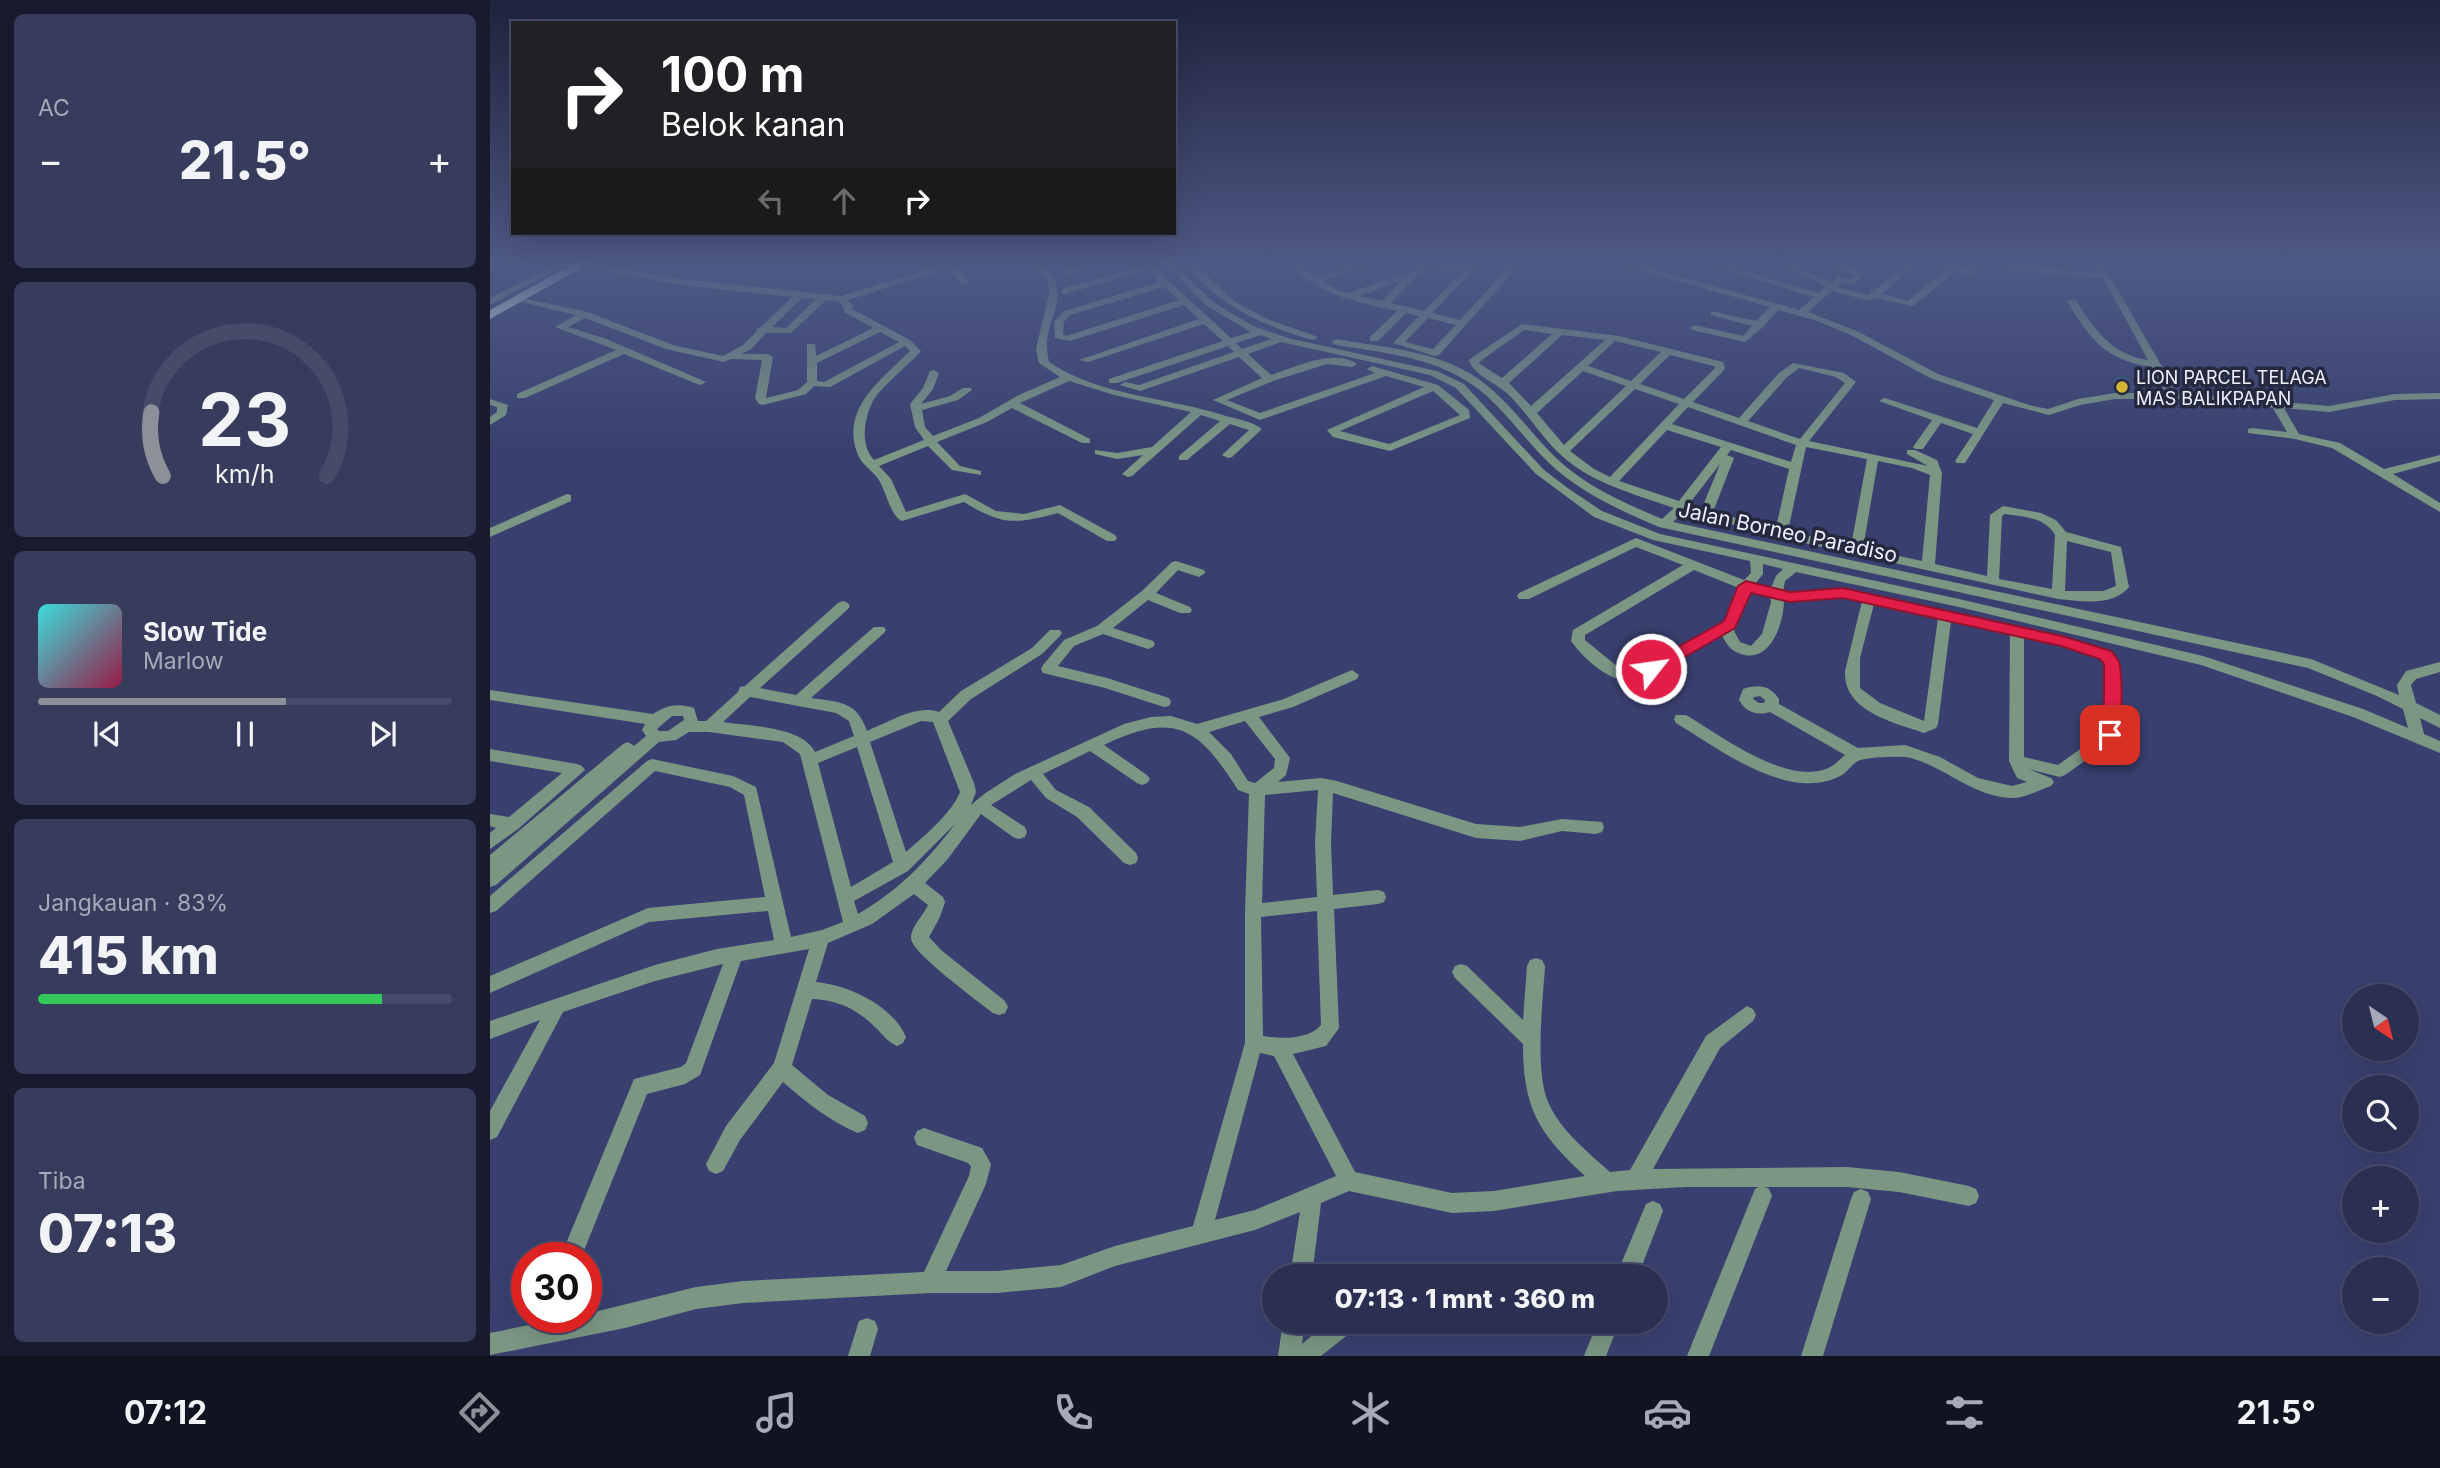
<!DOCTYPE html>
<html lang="id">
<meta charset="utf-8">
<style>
:root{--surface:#2b3053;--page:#373c5d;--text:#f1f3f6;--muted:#a6a9b8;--line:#474b6a;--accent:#8c9099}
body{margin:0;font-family:Inter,sans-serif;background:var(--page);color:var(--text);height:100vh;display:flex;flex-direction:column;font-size:26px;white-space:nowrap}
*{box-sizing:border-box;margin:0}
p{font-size:23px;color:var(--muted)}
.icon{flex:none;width:38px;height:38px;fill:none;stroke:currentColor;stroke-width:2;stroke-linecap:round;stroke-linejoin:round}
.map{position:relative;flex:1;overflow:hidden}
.side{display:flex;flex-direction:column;gap:14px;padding:14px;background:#181a2e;width:490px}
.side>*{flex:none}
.guide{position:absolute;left:21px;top:21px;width:665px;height:214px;border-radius:0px;box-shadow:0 7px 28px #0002,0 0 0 2px var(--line);background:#202124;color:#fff;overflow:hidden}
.needle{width:46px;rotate:145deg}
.fabs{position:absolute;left:1852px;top:984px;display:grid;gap:14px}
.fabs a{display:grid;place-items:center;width:77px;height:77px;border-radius:50%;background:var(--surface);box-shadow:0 7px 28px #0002,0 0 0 2px var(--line);font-size:35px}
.speed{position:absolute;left:21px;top:1242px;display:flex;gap:14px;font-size:35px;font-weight:700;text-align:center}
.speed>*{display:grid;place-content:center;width:91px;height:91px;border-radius:50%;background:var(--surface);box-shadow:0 7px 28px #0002,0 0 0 2px var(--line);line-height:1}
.speed .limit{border:10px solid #d22;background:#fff;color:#111}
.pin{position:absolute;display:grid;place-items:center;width:60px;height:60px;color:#fff;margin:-30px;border-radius:14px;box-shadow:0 4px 10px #0006}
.me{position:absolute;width:77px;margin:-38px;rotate:60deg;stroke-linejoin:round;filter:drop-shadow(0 0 5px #0008)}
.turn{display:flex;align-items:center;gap:24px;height:147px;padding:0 35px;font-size:32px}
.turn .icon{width:91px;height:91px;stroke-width:2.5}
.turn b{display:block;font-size:49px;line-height:60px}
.lanes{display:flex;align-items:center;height:66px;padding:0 35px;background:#0003;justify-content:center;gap:35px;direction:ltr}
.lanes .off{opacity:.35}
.big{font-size:52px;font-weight:800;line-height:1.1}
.side .tile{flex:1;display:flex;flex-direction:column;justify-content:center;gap:10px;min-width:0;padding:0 24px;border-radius:10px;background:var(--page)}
.side .dial{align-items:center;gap:0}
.dial svg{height:182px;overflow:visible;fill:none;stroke:var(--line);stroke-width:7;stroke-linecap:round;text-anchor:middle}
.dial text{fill:var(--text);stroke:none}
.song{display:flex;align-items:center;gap:21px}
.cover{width:84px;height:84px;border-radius:10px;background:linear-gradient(135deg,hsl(180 70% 55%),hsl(340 70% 35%))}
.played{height:7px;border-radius:4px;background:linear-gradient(90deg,var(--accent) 60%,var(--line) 60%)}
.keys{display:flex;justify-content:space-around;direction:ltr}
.heat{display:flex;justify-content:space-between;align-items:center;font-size:38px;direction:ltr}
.charge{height:10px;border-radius:5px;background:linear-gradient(90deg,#34c759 83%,var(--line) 0)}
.trip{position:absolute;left:772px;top:1264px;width:406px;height:70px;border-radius:35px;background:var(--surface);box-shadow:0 7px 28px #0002,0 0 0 2px var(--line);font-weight:800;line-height:70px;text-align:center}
.tab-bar{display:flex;height:112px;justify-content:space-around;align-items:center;background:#111321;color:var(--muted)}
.tab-bar .icon{width:49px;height:49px}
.tab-bar .current{color:var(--accent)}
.tab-bar b{font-size:32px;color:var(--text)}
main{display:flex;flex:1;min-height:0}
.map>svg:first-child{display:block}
</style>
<main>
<section class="side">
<div class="tile"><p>AC</p>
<div class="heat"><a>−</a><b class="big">21.5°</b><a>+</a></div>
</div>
<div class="tile dial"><svg viewBox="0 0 100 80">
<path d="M14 69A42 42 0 1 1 86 69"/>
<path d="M14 69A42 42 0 0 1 9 41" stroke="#8c9099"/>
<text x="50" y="56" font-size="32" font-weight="700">23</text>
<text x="50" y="72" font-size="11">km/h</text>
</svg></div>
<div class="tile">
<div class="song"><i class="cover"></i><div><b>Slow Tide</b><p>Marlow</p></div></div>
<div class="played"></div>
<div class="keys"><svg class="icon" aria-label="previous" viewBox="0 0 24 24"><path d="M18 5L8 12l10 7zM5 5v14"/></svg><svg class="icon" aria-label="pause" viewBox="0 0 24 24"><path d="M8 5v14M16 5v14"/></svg><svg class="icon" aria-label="next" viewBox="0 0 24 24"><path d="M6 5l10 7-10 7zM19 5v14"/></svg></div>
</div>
<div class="tile"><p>Jangkauan · 83%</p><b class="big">415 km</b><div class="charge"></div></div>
<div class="tile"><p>Tiba</p><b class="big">07:13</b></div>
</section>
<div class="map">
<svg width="1950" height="1356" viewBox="0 0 1950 1356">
<rect width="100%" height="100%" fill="#39406f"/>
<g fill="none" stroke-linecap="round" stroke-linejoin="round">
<!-- minor -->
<path fill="#7b9784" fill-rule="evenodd" d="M72,262H82L0,305V298Z
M95,262L192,279L351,296L450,265L448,262H457L479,280V284H473L455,269L358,300L363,305L362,309L420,340L431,351C419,365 389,388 382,403C374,420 370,445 384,460L434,440L425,427L420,404L433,388L440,371L444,370L449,373L443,389L431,404L460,396L473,388H481L482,390L468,400L432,410L435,427L443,436L489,418L529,395L570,377L549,363L546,349L559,294L558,283L552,274L535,262C544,262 553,264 559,272C577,291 562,313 558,334C556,344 557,352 559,362C609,396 676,397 733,415C745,419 762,421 772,429L742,457L738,458L732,455L734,453L759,430L740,424L697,460H689V456L730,421L711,415L642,476L638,477L632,474L653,455L627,459L605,454V450L627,453L662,447L701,412L624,395L579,381L530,403L600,439V443H592L522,408L497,422L447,442L470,466L491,471V475L462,470L438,446L389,466L401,479L416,512L475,494L506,511L534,514L570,505L625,535L627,538L625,541H617L568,513C525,524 513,526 474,502L412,521C401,516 397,495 391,484C386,472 373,467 368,455C349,409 392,379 420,351L415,346L340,387L324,386L316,394L273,405L269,404L265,398L272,360L241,359L234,362L176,349L95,318L78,327L114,338L216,382L211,385L207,384L134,354L35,398H27V394L126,350L65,327L86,315L27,301V297L98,312L183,345L233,356L253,345L266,332L267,328L271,327L302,297L192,285L92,267L90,265ZM312,298L326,299L296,328L282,327ZM336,300L349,302L353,306L354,312L383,328L326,356L325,344H317V382L308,390L276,398L283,357L278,354H251L261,349L276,333H301ZM390,332L409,342L334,382L327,381V363Z
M601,262H614L575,275L570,272Z
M649,262H658L741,338L761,332L717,306L673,262H682L723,302L763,326L798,338L947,371L974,384L1054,470L1079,489L1112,511L1170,534L1469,599L1713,656L1873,709L1918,728L1913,709L1887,696L1818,668L1169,527C1129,510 1089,492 1058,462C1029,434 1007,397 970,377C933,356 888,352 846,345L841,342L846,339C891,347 941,350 981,374C1015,395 1037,429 1065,457C1095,486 1134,503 1172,519L1184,508C1145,494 1103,484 1072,456C1052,438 1038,414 1019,395C1007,383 986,377 979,361L980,359L1032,324L1129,336L1233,362L1235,368L1234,370L1203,402L1249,418L1289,373L1303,363L1354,373L1366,382L1319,441L1438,466L1417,454V450H1425L1447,460L1452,473L1445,564L1497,576L1500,515L1513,506L1551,513L1566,520L1576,532L1631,547L1639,587C1623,607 1591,601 1568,599L1291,538L1194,511L1183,522L1821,659L1909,695L1907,685L1916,671L1950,662V672L1926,679L1921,685L1926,703L1950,715V728L1930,718L1934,734L1950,741V753L1863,717L1711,665L1469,607L1306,572L1295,581L1293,591L1300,593L1353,589L1572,636L1621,652L1629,664L1630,725L1627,735L1625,739L1575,775L1570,777L1538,769L1561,778L1564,782L1561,786C1550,790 1532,799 1520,798C1479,795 1452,764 1416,757C1408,756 1374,757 1368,761C1362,764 1358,771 1352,775C1300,804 1229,749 1186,723L1184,719L1186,715H1196C1230,735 1302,790 1342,766C1347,763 1351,758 1355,755L1280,712C1266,716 1256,712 1249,700L1253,689C1268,684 1280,685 1289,699V704L1368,748L1415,745L1450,757L1488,778L1522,786L1537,782L1527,778L1519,761L1520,634L1461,621L1448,724L1446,728L1434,733C1402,722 1353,711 1355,671L1372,601L1353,597L1300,601L1294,600C1294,622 1281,664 1251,654C1241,651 1236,644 1232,635L1153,681C1126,688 1096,662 1081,641L1083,630L1193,565L1146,547L1039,599H1029L1027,596L1029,593L1146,538L1254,580L1261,573L1260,561L1163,540L1104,517L1046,474L966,388L940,375L791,342L758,354L781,375C806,367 843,348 867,364L862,367L837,364L783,381L737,400L770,413L885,373L877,369L882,366L948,385L979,410L980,418L900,451L843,437L837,430L934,387L896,376L770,420L723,400L772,378L749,357L650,391L630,385L635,382L649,385L744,352L738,346L627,383H619V379L733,341L714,324L598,362L589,360L709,319L694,305L580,341L565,338L564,322L574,311L669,282L657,270L575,294L572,293V289L652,266ZM674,287L689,300L576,336L573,334L574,322L580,315ZM1034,330L1062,334L1012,378L990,364L989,362ZM771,335L781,339L752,349L746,343ZM1072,335L1115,340L1041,406L1019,383ZM1125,341L1129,342L1171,352L1141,381L1098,366ZM1180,355L1224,366L1225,368L1194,399L1150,384ZM1309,368L1346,377L1355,383L1310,439L1258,421L1297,377ZM1093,371L1136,386L1074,445L1047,413ZM1145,389L1189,404L1120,477L1104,469L1080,451ZM943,391L970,415L899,444L850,431ZM1198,407L1306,445L1301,462L1182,424ZM1177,430L1231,447L1189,501L1129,481ZM1316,447L1377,459L1361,546L1298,531ZM1241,450L1299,469L1286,528L1223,512L1244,458L1237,455ZM1388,461L1422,468L1440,475L1432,561L1373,548ZM1230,464L1212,508L1199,504ZM1515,514C1533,517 1555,517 1565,535L1562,589L1509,579L1512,516ZM1577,541L1621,552L1626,586L1613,591H1575ZM1273,564L1293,569L1286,576L1281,588L1265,584L1273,574ZM1204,570L1249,588L1234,621L1146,672L1128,667L1095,640V635ZM1260,591L1280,597L1281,602L1272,634L1261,646L1250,642L1244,631ZM1384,604L1448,618L1434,721L1390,703L1370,688V658ZM1534,637C1552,641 1605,649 1615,664L1616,725L1614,732L1568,765L1534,757ZM1270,696L1275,700L1274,703H1269L1263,699L1264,697Z
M694,262H703L745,302L777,319L828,337L823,340C772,326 726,304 694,262Z
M799,262H808L826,277L877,262H890L832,281L849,291L858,293L919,272C937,259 956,263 976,268L982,262H991L942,313L970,320L1023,262H1032L949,355L945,356L903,343L929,316L916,313L888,341H880V337L907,311C866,301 827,296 799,262ZM939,268L972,272L934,311L901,303L927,275ZM911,281L892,301L869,296ZM938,318L966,325L943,349L915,342Z
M1126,262H1139L1309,310L1324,297L1210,262H1223L1329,293L1336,286L1293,267L1301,265L1341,282L1349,277L1359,279L1364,275L1335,262H1346L1376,274L1364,284L1351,283L1347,287L1378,295L1421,262H1430L1391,294L1418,301L1457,269L1435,262H1448L1479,270L1484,262H1492L1485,275L1465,272L1423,306L1386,298L1380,301L1342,291L1318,312L1369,332L1448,374L1539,405L1558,409L1588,399L1625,393H1676L1661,367C1615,360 1600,339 1577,301L1585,299C1604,328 1621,355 1658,360L1613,278L1516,270L1511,267L1516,264L1609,273L1604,262H1612L1687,393L1839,406L1905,394L1950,393V399L1905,400L1839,412L1794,408L1809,434L1850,443L1894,469L1950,455V461L1903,474L1950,503V512L1842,448L1805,439L1758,433V429L1762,428L1797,432L1783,408L1683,399H1625L1590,405L1559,415L1513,403L1475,463H1467L1465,461L1483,434L1451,423L1433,449H1425L1423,447L1442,420L1389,401L1394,398L1398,399L1487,428L1504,400L1440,378L1363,336L1325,320L1288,310L1273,327L1255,342L1202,330L1200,328L1205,325L1253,336L1262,326L1221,315V311L1266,321L1280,307L1127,264Z
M0,399L18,405L16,415L0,425V417L7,412V407L0,405Z
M77,494L81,495V501L0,537V528Z
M686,561L714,570L715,573L709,577L688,570L666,593L700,607L702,610L700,613H690L658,600L623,628L663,641L665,644L663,647L658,649L613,634L584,646L568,666L617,678L679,698L681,702L679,706L674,707L615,688L553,673L551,669L553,665L574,640L607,626L652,591L682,562Z
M353,601L358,603L360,606L358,609L270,688L306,695L384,627H394L396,630L394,633L321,698C349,702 367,701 377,731C397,723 427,704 449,712L471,691L542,648L560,630H570L572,633L570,636L552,654L481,699L458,721L484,783L486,792L481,805L494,794L525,774L634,724L661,717L681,716L707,724L794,699L862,670L869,675L867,679L803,707L769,717L800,758L796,775L788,782L831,778L847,781L986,824L1030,827L1072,819L1112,822L1114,827L1112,832L1106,834L1072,831L1030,841L986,838L843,793L841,842L843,895L888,890L894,892L896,897L894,902L888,904L844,909L849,1028L836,1046L803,1054L865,1172L962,1193L1004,1191L1095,1176C1048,1133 1033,1108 1033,1044L965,978L962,972L965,966L971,964L977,966L1033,1020L1037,966L1040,960L1046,958L1052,960L1055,966C1053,1001 1044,1073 1059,1104C1072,1132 1098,1152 1120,1172L1140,1170L1216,1036L1257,1006L1263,1009L1266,1015L1263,1021L1230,1048L1163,1169L1357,1167L1409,1172L1479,1186L1486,1189L1489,1196L1486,1203L1479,1206L1409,1192L1357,1187H1275L1279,1189L1282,1196L1219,1356H1197L1265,1189L1269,1187H1195L1127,1191L1004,1211L962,1213L859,1191L831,1203L822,1276H800L810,1212L765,1230L625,1266L571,1287L507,1293H440L253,1303L206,1309L135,1328L0,1355V1333L44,1324L46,1318H68L67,1320L96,1318V1314L206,1287L253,1281L434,1272L479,1176L481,1166L478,1163L427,1145L424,1138L427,1131L434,1128L492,1148L501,1164L496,1184L456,1271H507L571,1265L625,1246L703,1226L755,1043V911L759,794L748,790C708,727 685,711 614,745L657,775L660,779L657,783L652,785L647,783L600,751L553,774L566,790L599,807L646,853L648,858L646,863L640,865L634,863L587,817L556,798L541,780L501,805L535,827L537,832L535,837L529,839L523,837L491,814L457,860L435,883L453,897L455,902L450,917L439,937L451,950L515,1001L518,1007L515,1013L509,1015L503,1013C488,1001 424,955 421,939C420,927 434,915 438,905L424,894L382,924L338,943L326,982C359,985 403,1006 416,1037L413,1043L407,1046C398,1042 393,1035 386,1028C367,1009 348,1000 322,999L302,1065L338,1095L375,1116L378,1123L375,1130L368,1133C339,1121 316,1102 293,1082L250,1140L233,1171L226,1174L219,1171L216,1164L236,1126L284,1063L319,949L251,961L210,1075L195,1084L157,1094L91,1258H70L144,1079L191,1067L196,1063L233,964L165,981L73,1012L7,1137L0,1140V1111L50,1020L0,1039V1021L165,965L227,949L284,940L278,911L159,922L0,993V976L158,908L275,897L254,795L240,787L165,771L6,911L0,913V896L157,761L162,759L243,776L266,787L301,937L332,930L353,922L310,754L293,742L219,732H199L186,740L169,742L6,885L0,887V855L133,744L138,742L144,746L156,736L152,730L155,724L0,700V690L163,714C176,705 189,703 204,708L208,721H216L248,692L250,687L255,686L348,603ZM260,697L346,713L359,721L364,736L325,752C312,726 258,726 233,722ZM182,716H193L194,720L178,731H169L167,729ZM431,721L443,722L470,792C463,812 432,838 416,852L380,742ZM755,721L785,759L784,768L765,783L758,781L741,754L719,732ZM367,747L403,862L361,887L328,763ZM828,790L825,842L827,897L772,903L775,795ZM465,824C438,860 408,891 368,914L364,901L418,871ZM827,911L831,1025C818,1040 791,1039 773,1036L771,917ZM770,1053L784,1056L846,1176L765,1210L725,1220Z
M0,749L87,764L92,766L95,770L28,829L0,849V833L6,828L0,826V814L19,817L72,773L0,761Z
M1371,1189L1378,1192L1381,1199L1333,1356H1311L1361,1199L1364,1192Z
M1163,1201L1170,1204L1173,1211L1148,1276H1126L1156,1204Z
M914,1264L921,1268L925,1276H903L907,1268Z
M377,1318L385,1321L388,1329L380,1356H358L369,1321Z
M793,1321H815L812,1344L839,1321H868L865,1329L831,1356H788Z
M1108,1321H1130L1116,1356H1094Z"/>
<!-- highway -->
<path fill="#e2fdea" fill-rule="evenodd" d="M87,262H102L0,319V310Z"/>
</g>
<!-- wall -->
<path fill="#375984" d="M1626,377L1643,385L1641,390H1627L1624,382Z"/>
<!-- building -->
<path fill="#40679a" stroke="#2d486c" stroke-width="2" d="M1626,377H1636L1643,385H1630Z"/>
<!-- sky -->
<linearGradient id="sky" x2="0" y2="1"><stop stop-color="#1f233d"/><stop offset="0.58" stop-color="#4e5985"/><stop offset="1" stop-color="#4e5985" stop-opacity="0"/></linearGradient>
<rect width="1950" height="452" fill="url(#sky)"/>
<!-- route -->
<path fill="#e11d48" stroke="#92132f" stroke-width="2" d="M1256,581L1300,592L1353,588L1572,636L1621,651C1625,655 1629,660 1630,666C1632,681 1635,737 1620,742L1612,735L1614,725V664L1610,659L1571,646L1353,598L1300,602L1261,593L1245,628L1167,673H1156V665L1234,621L1248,586Z"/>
<!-- markers -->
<circle fill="#d3b635" stroke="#25293f" stroke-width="2.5" cx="1632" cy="387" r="7"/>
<g text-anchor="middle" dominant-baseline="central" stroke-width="7" stroke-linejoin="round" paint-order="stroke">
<!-- far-poi labels -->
<g font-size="18" fill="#edf0fc" stroke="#25293f" text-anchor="start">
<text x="1646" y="377">LION PARCEL TELAGA<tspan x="1646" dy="21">MAS BALIKPAPAN</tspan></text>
</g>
<!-- street labels -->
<g font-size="21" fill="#edf0fc" stroke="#25293f">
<text transform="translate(1298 532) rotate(12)">Jalan Borneo Paradiso</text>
</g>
</g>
</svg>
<div class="fabs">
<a><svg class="needle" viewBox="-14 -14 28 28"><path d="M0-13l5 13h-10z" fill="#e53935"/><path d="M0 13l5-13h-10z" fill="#a6a9b8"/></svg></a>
<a><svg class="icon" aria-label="search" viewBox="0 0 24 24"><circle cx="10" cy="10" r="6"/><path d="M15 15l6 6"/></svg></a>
<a>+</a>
<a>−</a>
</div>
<div class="speed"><div class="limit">30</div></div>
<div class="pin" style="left:1620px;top:735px;background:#d93025"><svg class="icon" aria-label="arrive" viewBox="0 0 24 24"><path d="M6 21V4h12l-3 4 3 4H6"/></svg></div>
<svg class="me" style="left:1161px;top:669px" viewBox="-20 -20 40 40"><circle r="17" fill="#e11d48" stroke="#fff" stroke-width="3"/><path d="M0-11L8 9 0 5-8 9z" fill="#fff"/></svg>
<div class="trip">07:13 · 1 mnt · 360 m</div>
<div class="guide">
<div class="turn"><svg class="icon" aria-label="right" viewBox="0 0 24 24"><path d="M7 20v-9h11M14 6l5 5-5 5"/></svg><div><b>100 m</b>Belok kanan</div></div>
<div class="lanes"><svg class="icon off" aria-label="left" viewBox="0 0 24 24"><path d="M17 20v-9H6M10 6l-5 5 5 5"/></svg><svg class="icon off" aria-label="ahead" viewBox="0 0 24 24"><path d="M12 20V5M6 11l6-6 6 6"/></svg><svg class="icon" aria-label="right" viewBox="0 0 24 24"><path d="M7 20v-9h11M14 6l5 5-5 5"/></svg></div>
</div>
</div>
</main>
<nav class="tab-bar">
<b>07:12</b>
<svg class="icon current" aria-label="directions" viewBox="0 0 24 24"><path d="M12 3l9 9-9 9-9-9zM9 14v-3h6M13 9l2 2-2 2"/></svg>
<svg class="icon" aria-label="music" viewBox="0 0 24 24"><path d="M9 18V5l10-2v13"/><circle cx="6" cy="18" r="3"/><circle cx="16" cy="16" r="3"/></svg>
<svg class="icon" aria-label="phone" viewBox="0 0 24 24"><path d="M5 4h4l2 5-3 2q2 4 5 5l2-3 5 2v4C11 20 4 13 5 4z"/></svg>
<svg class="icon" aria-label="climate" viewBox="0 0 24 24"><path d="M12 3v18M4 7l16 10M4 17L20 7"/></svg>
<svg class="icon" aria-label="car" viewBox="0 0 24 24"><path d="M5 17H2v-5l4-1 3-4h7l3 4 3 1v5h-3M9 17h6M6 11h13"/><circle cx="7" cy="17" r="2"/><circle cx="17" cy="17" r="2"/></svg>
<svg class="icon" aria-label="filters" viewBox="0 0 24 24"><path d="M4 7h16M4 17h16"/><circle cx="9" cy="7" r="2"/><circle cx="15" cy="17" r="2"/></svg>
<b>21.5°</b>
</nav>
